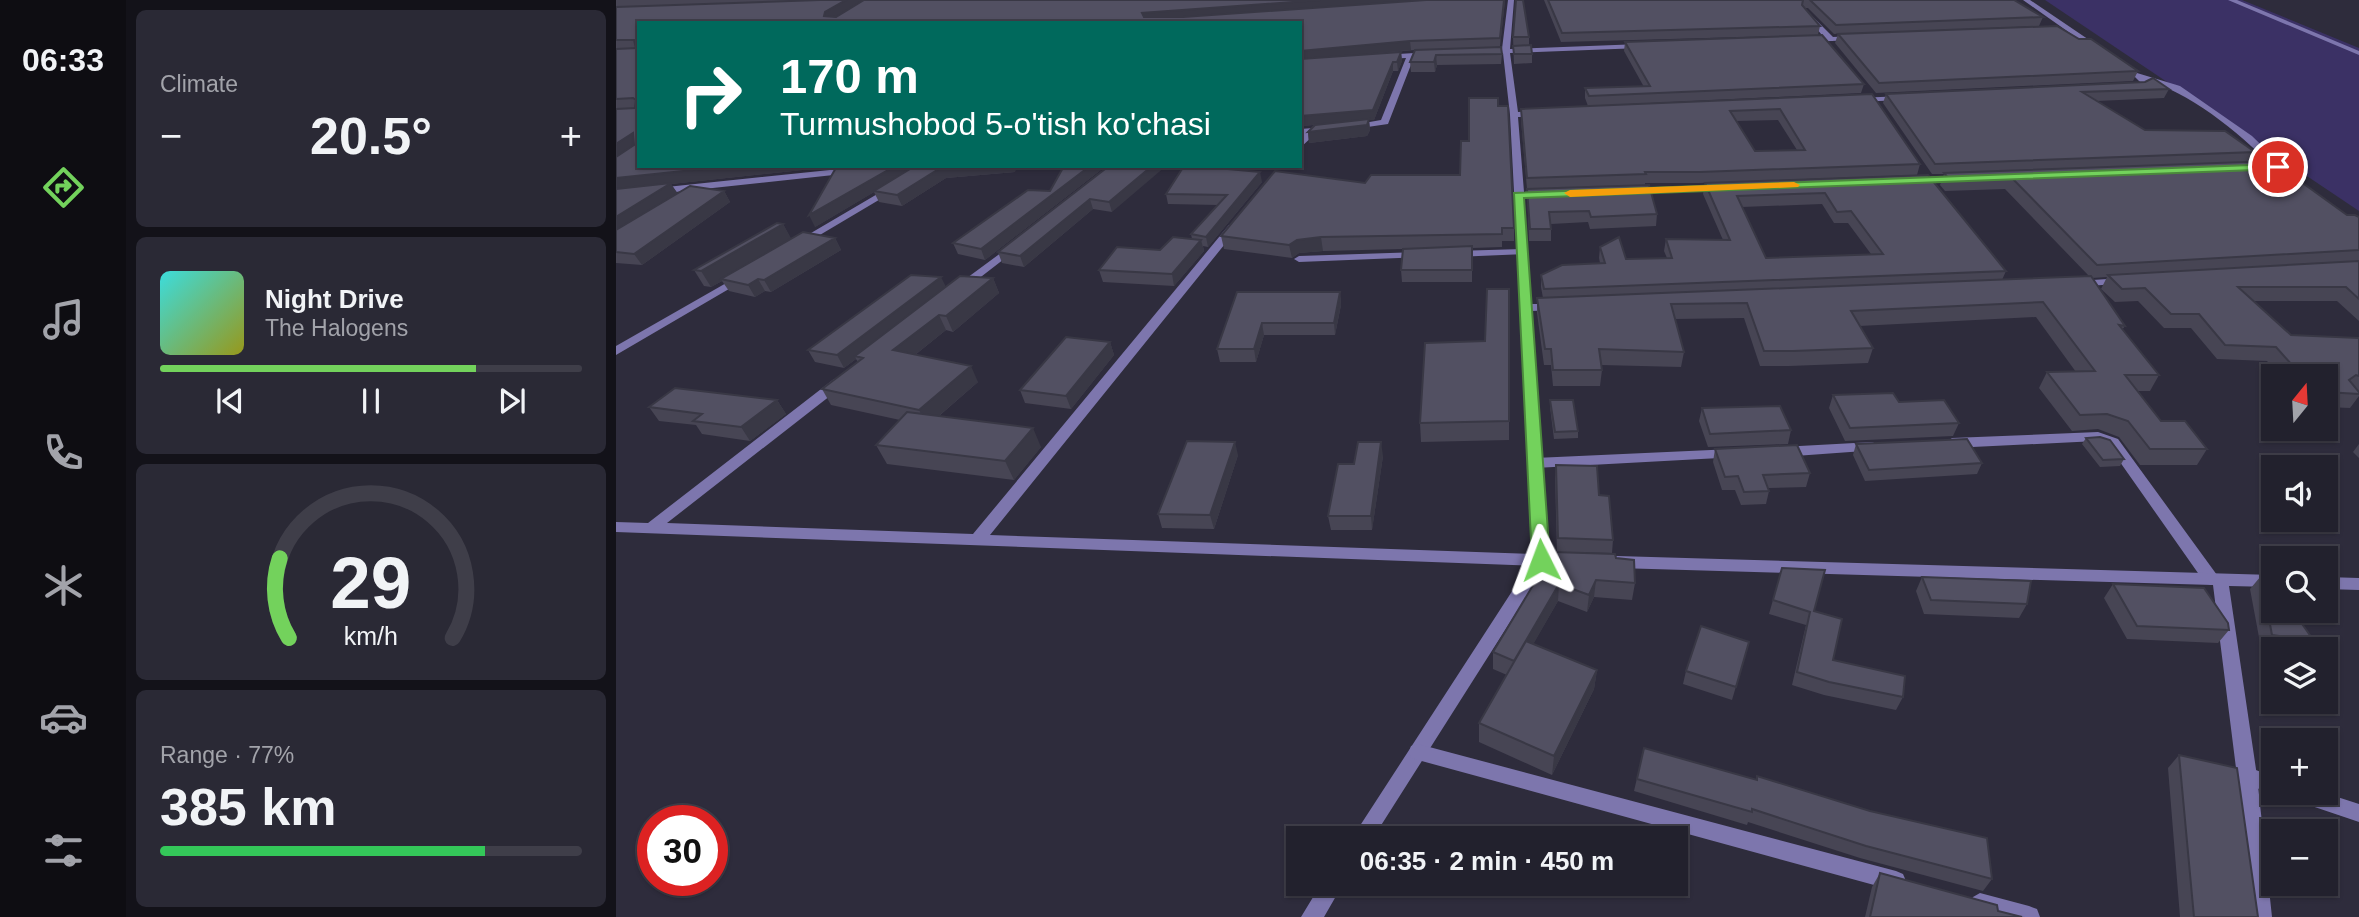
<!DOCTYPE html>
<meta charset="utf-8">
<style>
:root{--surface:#22212d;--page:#2a2935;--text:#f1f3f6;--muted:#a2a3aa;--line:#3f3e49;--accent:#73d25c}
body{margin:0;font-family:Helvetica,sans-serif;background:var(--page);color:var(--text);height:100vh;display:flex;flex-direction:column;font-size:26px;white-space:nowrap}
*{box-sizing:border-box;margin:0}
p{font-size:23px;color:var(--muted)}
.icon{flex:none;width:38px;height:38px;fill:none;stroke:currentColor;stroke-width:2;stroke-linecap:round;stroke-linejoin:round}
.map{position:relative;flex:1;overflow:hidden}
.side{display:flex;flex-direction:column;gap:10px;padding:10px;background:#131219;width:490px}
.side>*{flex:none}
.top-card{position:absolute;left:21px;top:21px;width:665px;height:147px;border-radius:0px;box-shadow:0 2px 5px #0004,0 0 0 2px var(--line);background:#00695c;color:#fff;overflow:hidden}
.needle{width:46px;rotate:18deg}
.buttons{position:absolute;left:1645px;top:364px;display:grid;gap:14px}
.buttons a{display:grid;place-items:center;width:77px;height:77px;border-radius:0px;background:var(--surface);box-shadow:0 2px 5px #0004,0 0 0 2px var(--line);font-size:35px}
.speed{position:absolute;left:21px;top:805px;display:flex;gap:14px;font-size:35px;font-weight:700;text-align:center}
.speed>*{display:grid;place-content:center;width:91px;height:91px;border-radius:50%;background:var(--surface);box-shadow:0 2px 5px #0004,0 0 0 2px var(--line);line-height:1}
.speed .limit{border:10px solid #d22;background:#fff;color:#111}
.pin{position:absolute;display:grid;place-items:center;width:60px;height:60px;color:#fff;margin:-30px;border:4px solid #fff;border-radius:50%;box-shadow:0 2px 7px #0007}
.me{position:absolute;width:77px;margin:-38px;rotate:357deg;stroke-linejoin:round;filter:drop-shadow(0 0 5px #0008)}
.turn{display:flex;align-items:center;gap:24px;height:147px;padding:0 28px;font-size:32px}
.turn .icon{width:91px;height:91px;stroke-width:2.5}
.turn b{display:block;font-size:49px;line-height:60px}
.big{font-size:52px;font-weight:800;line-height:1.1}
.side .tile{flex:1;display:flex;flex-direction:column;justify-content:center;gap:10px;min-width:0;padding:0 24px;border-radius:10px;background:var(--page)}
.side .dial{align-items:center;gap:0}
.dial svg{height:182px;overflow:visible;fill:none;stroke:var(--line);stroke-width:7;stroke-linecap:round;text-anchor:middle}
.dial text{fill:var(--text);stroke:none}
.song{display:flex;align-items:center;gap:21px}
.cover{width:84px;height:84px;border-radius:10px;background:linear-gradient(135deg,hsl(180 70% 55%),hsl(60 70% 35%))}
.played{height:7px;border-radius:4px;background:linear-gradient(90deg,var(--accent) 75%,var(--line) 75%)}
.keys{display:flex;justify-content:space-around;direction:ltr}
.heat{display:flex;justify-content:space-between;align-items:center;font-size:38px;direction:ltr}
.charge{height:10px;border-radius:5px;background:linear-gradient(90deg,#34c759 77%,var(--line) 0)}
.trip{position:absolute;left:670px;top:826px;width:402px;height:70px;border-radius:0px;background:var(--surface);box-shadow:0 2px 5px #0004,0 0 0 2px var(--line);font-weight:800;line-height:70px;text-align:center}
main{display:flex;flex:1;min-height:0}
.tabs{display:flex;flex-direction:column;width:126px;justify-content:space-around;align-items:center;background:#0e0d12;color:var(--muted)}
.tabs .icon{width:49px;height:49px}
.tabs .current{color:var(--accent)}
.tabs b{font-size:32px;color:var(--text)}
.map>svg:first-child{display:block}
</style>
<main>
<nav class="tabs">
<b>06:33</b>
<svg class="icon current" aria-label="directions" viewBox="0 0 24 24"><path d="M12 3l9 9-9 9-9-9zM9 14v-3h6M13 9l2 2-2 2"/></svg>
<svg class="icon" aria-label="music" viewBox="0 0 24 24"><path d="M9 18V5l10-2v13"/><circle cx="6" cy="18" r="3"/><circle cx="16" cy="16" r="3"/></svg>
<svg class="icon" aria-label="phone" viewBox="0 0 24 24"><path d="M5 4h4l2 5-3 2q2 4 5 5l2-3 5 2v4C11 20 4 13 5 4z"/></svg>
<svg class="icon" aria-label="climate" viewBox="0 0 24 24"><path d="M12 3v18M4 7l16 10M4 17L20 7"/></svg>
<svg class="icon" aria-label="car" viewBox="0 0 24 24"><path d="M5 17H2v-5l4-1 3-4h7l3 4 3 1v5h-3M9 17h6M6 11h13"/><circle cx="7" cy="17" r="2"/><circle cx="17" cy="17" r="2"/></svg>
<svg class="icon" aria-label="filters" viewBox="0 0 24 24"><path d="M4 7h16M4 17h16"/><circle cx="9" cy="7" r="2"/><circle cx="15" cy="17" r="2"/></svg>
</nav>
<section class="side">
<div class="tile"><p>Climate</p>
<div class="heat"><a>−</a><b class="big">20.5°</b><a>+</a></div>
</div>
<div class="tile">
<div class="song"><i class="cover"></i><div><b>Night Drive</b><p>The Halogens</p></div></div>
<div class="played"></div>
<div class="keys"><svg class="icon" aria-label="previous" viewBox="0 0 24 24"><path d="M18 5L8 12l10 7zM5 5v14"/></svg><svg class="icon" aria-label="pause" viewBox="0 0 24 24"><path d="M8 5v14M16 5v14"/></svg><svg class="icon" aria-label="next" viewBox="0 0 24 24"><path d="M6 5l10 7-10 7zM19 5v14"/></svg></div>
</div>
<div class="tile dial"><svg viewBox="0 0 100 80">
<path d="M14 69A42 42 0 1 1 86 69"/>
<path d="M14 69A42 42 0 0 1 10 34" stroke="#73d25c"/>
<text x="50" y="56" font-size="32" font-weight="700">29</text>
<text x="50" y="72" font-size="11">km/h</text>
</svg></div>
<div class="tile"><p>Range · 77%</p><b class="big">385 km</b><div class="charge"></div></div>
</section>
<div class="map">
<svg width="1743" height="917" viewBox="0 0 1743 917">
<rect width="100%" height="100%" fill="#2e2c3c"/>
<!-- green -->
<path fill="#3b3165" d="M1429,0H1626L1743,48V211Z"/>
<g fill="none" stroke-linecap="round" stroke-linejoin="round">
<!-- lane -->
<path fill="#7d76ad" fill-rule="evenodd" d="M1612,0H1621L1743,51V55Z
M1189,13H1193L1217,37V41H1211L1189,15Z
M906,249L911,252L910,254L839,257L834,254L839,251Z
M804,252L808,253V257L683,262L678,259L683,256Z
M1482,432L1502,439L1601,575L1603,579L1601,583L1595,585L1589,583L1492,445L1481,441L1336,448L1329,443L1336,438Z
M1257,442L1264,447L1262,450L1165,457L1158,452L1165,447Z
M1117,449L1124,454L1122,457L919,468L912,463L919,458Z
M925,554L931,556L933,560L931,564L757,838H736L919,556Z
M1631,767L1657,776V793H1660L1657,794L1624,782L1621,776L1624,770Z
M1672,793H1709L1743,804V822L1675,799Z
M705,884H727L708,917H685Z"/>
<!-- street -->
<path fill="#7d76ad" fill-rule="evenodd" d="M892,0H898L894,49L1025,44L1029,46L1025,48L894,53L902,112L923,111L927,114L923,117H902L908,192L929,191L934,194L929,197L908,198L915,304H938L944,307L938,310L916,311L932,555L955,557L957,561L955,565L949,567L0,532V522L32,523L218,379H228L229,382L228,385L51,523L357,534L613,225H621V229L374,535L917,554L894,115L887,53L867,54L863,52L886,49Z
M1407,0H1414L1485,48L1478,50Z
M1241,36L1238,40L1192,42L1188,40L1192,38Z
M815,52H818V56L798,57L772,124L731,130V126L765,120L790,58L769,59H766V55Z
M1521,73L1564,86L1636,136L1674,173L1666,175C1627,137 1584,98 1533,81L1534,83L1528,89H1513V85L1525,83L1517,75Z
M1289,96L1290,98L1286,100L1240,102L1236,100L1240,98Z
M711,127L715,130L714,132L699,134L684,148V139L688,134L684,135V129Z
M233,168L238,171L236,173L41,194L36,191L41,188Z
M1299,177L1346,176L1351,179L1346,182H1296V178Z
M1108,185L1111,186V190L1016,194L1011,191L1016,188Z
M275,186L283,188L187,245H179L178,243Z
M397,244L402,247L401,249L348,290H340V286Z
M126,274L130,275V279L0,355V346Z
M1507,278L1513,281L1511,283L1461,287L1455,284L1461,281Z
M1001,556L1657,575V587L1613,586L1641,776L1656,917H1634L1621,776L1597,585L1001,568L995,566L993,562L995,558Z
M1710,577L1743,578V590L1710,589Z
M802,744L1280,871L1287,874L1290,881L1287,888L1280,891L802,760L795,758L793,752L795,746Z
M1364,893L1413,906L1421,909L1424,917C1401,917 1377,917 1357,911L1353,904L1357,897Z"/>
</g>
<!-- wall -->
<path fill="#474554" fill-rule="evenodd" d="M0,0H247L220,17L248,0H889L884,46L886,54L885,64L821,65L819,72H795L794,62L799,50L732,56L785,52L786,61L782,71H777L758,120H753L754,130L751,136L693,143L692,132L698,125L684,126V23H23L196,169L55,184L62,194L108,191L114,202L26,265L0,263V109L19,108H0Z
M928,0H1398L1427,17L1423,26L1218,34L1192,8H1188L1204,26L1202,35L945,42Z
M1222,34L1522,71L1517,81L1260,93L1219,43Z
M897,37H913V45L916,54V63L898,64Z
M1009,42L1248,84L1245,93L972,106L969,98V88L1028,87L1008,51Z
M1553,89L1548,98L1481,101L1529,130L1639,152L1634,162L1731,215L1743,217V321L1721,301H1637L1675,335L1743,338V396L1734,408L1710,407V376H1664L1651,361L1601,359L1575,328H1548L1522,301L1499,302L1485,289L1491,277L1476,278L1509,326L1506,330L1543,375L1534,391H1522L1545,421L1591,449L1581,465H1524L1503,437L1482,429L1456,431L1423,388L1431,372H1460L1420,317L1243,326L1257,348L1252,363L1173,366H1144L1128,318L1059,319L1068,352L1065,367L985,365L986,370L984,386H937L935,365H928L921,313V298H927L925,287V275L984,263L983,258L984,247L1010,259L1051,258L1048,251L1050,239L1107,240L1087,194L1089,183L1312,175L1390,271L1386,280L1473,276L1389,189L1329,191L1324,185L1328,174H1316L1267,103L1270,94ZM1206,204L1218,223H1232L1255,254L1150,258L1126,207Z
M1256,94L1304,164L1301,175L1083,183H1029V185L1041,214L1040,226L974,229L972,222L935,224V241H913L911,189L905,120V109ZM1162,120L1181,150L1139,151L1120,121Z
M882,106L898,228V241H886V247L856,248V282H786L785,270L787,249L707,251L683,253L676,258L608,249L605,236L749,183L844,175L853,141Z
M221,166H400L399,172L330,178L286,206L263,202L258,192L199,227Z
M448,166H490L369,260L342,254L337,243L434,191Z
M493,166L496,212L477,209L408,267L386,263L382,252Z
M646,182L592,247L587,246L588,251L558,286L487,282L483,270L576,239L575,234L602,205L552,204L550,194Z
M167,224L175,239L219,238L225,250L155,292L149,291L139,297L113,291L106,281L95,287L88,286L78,270Z
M377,278L383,293L337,332L330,330L299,355L362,382L323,416L425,447L398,480L271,464L260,445L284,420L215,405L206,389L242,362L240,359L228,368L199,362L192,350L329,287Z
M621,292H724L725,305L719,335H648L640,362H604L601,349Z
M494,342L498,355L455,409L409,403L404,390Z
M1217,395L1283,402L1343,423L1337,436L1229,441L1213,408Z
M161,400L170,414L134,441L86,434L80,425L43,421L33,407Z
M934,400L962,431V438L938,439L934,407Z
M1086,408L1175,430L1172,444L1092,447L1083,421Z
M893,421V440L805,442L804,423Z
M1470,438L1508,459L1504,466L1484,467L1466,444Z
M1240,444L1366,463L1361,474L1249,481L1237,455Z
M1743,444V458L1737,452Z
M1099,449L1194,473L1190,487L1152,488L1153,491L1150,504L1125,505L1119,490H1106L1097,462Z
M622,455L598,529L546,528L542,514Z
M767,456L756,530H715L712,516L738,464Z
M940,465L983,495L997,540L996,553L941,552L939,478Z
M937,552L1000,558L1019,583L1016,600L978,597L971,612L942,601L917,644L981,670L978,689L936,775L863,742V723L891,675L877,669V652Z
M1166,568L1198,611L1217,660L1287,697L1280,710L1208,695L1176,685L1190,625L1153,614Z
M1645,576L1698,641L1690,649L1657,650L1645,648L1634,589Z
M1306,577L1411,604L1403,618L1308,614L1300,591Z
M1497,584L1613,630L1602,643L1511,639L1488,598Z
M1133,642L1116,700L1067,684L1070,671Z
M1028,748L1140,780L1141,776L1376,879L1367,891L1244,858L1132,822L1131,825L1018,791Z
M1563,755L1642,917H1564L1552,768Z
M1264,873L1382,911L1406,917H1249L1256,887Z"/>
<!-- shaded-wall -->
<path fill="#393845" d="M230,0H247L213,21L208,16L209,12Z
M704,0H819L528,21L526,13Z
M888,0H889L884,46V38Z
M794,41L795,50L684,60V51Z
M785,52L786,61L782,71L781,62Z
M820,55L821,65L819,72L818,62Z
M777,62V71L758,120H753L754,130L751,136L693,143L692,132L752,120L684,126V116Z
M17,133L23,142L0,158V144Z
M115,166H199L196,169L55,184L62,194L0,232V178Z
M279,166H302L199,227L193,215Z
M332,166H400L399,172L330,178L286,206L281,195L326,167Z
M474,166H490L369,260L365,249Z
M536,166H550L496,212L493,202Z
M644,172L646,182L592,247L590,237Z
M108,191L114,202L26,265L18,254Z
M474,199L477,209L408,267L404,256Z
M167,224L176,240L105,279L106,281L95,287L85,271Z
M705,237L707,251L683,253L676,258L673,245L681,240Z
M219,238L225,250L155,292L148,280Z
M585,240L588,251L558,286L556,274Z
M325,277L331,289L239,356L240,359L228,368L221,355Z
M377,278L383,293L337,332L330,316Z
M142,279L149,291L139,297L132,285Z
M724,292L725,305L719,335L718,323Z
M323,315L330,330L285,366L277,350Z
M646,323L648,335L640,362L638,349Z
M494,342L498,355L455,409L450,396Z
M355,366L362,382L311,426L303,410Z
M161,400L170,414L134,441L125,427Z
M417,428L425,447L398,480L389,461Z
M619,442L622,455L598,529L594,515Z
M765,442L767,456L756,530L755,516Z
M980,580L978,597L971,612L973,595Z
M943,584L942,601L898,678V661Z
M981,670L978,689L936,775L938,756Z"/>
<!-- building -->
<path fill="#525062" stroke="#393845" stroke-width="2" fill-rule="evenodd" d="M204,0H230L209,12L208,16L220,17L248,0H704L526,13L528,17H567L810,0H888L884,38L794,41L684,51V23H23V166H115L0,178V157L18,145L17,133L0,144V109L19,108L20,100L17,98L0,99V49L20,48L18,40H0V7Z
M900,0H907L913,37H897Z
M932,0H1187L1186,5L1204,26L946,33Z
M1194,0H1398L1427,17L1220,25Z
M1441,26L1463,39H1475L1522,71L1263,83L1222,34Z
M1206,35L1248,84L973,96L969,88L1034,86L1009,42Z
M915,45L916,54H898L897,46Z
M885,47L886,54L820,55L818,62H794L799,50Z
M785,52L781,62H777L757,110L684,116V59Z
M1537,78L1553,89L1466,92L1529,130L1609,131L1639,152L1319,164L1270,94L1529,82Z
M1256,94L1304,164L1084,172H1029L1030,174L911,178L905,109ZM1164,109L1189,150L1139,151L1114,111Z
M853,98H882V106H892L898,228H886V234L705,237L681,240L673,245L605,236L659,171L749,183L755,175H844L845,141H853Z
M753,119L751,125L692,132L699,125Z
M1656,161L1731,215H1739L1743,217V250L1481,265L1394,176L1333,179L1328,173Z
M221,166H279L193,215Z
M299,166H332L326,167L281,195L258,191Z
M448,166H474L365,249L337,243L412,190L434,191Z
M493,166H536L493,202L474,199L404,256L382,252Z
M568,166H579L644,172L590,237L575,234L611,195L550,194Z
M1312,175L1390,271L928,289L925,275L946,265L989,263L984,247L1003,237L1010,259L1056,258L1050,239L1114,240L1089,183ZM1209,193L1221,212L1235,211L1267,254L1150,258L1121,196Z
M55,183L0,217V189Z
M1033,185L1041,214L975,217L973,211L933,212L935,229H914L911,189Z
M74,186L108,191L18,254L0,252V230Z
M161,223L167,224L85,271L78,270Z
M187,232L219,238L148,280L142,279L132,285L105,279Z
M557,237L585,240L556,274L483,270L501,247L544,250Z
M856,246V270H785L787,249Z
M1743,261V299L1730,287H1622L1675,335L1743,338V376L1740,375L1733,380L1743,392V394L1710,392V376H1686L1660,347L1609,345L1583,314H1555L1529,288L1506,289L1492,275Z
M295,275L325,277L221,355L192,350Z
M344,276L377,278L330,316L323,315L277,350L355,366L303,410L206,389L247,358L239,356Z
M1475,276L1509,326L1503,325L1543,375H1509L1545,421H1569L1591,449H1534L1512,421L1491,414L1464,415L1431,372L1479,371L1427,302L1235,311L1257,348L1177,351H1148L1131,303L1055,304L1068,352L983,349L986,370H937L935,349H929L921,298Z
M871,289H893V421L804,423L809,343L869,341Z
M621,292H724L718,323H646L638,349H601Z
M450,337L494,342L450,396L404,390Z
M59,388L161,400L125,427L77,421L86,414L33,407Z
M1277,393L1283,402L1328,400L1343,423L1234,428L1217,395Z
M934,400H957L962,431L939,432Z
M1164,406L1175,430L1094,434L1086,408Z
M291,412L417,428L389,461L260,445Z
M1484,437L1494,440L1508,459L1487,460L1470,438Z
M1351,439L1366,463L1253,470L1240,444Z
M571,441L619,442L594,515L542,514Z
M742,442H765L755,516H712L722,464H738Z
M1181,445L1194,473L1147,475L1153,491L1128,492L1122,476L1109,477L1099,449Z
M940,465L981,466L983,495L993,496L997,540L942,538Z
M937,552L999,554L1000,558L1018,560L1019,583L980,580L973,595L943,584L898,661L877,652Z
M1166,568L1209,570L1198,611L1226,619L1217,660L1289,676L1287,697L1213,682L1181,672L1194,612L1157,600Z
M1645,576H1652L1657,583V611H1677L1698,641L1656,635Z
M1306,577L1415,581L1411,604L1315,600Z
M1497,584L1588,588L1612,623L1613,630L1521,626Z
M1085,626L1133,642L1120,687L1070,671Z
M910,641L981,670L938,756L863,723Z
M1028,748L1141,780V776L1254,811L1371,838L1376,879L1250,846L1136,809V812L1021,779Z
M1563,755L1621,768L1642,917H1578Z
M1264,873L1381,905L1382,911L1406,917H1254Z"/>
<!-- route -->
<path fill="#73d25c" stroke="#4b883c" stroke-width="2" d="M1662,164L1667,167L1666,169L908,198L934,560L931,565H919L916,560L898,193Z"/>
<!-- slow -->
<path fill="#f59e0b" d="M1178,182L1184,185L1182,187L954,197L948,193L954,190Z"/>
</svg>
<div class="buttons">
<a><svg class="needle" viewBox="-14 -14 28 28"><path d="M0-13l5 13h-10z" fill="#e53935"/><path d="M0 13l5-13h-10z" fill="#a2a3aa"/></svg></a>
<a><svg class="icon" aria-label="sound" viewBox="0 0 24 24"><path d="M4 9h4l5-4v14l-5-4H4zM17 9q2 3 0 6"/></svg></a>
<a><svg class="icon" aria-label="search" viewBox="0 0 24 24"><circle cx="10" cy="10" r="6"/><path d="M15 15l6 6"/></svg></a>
<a><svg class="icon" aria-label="layers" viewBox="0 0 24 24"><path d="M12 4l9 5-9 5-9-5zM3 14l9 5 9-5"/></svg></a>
<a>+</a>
<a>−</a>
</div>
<div class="speed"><div class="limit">30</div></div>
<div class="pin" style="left:1662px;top:167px;background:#d93025"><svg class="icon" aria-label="arrive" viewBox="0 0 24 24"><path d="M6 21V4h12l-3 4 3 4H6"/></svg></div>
<svg class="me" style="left:925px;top:560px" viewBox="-20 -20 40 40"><path d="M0-17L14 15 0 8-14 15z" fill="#73d25c" stroke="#fff" stroke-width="4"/></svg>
<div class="trip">06:35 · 2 min · 450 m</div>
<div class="top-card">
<div class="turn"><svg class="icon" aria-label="right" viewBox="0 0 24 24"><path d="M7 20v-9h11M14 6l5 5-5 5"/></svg><div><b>170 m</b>Turmushobod 5-o'tish ko'chasi</div></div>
</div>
</div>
</main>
